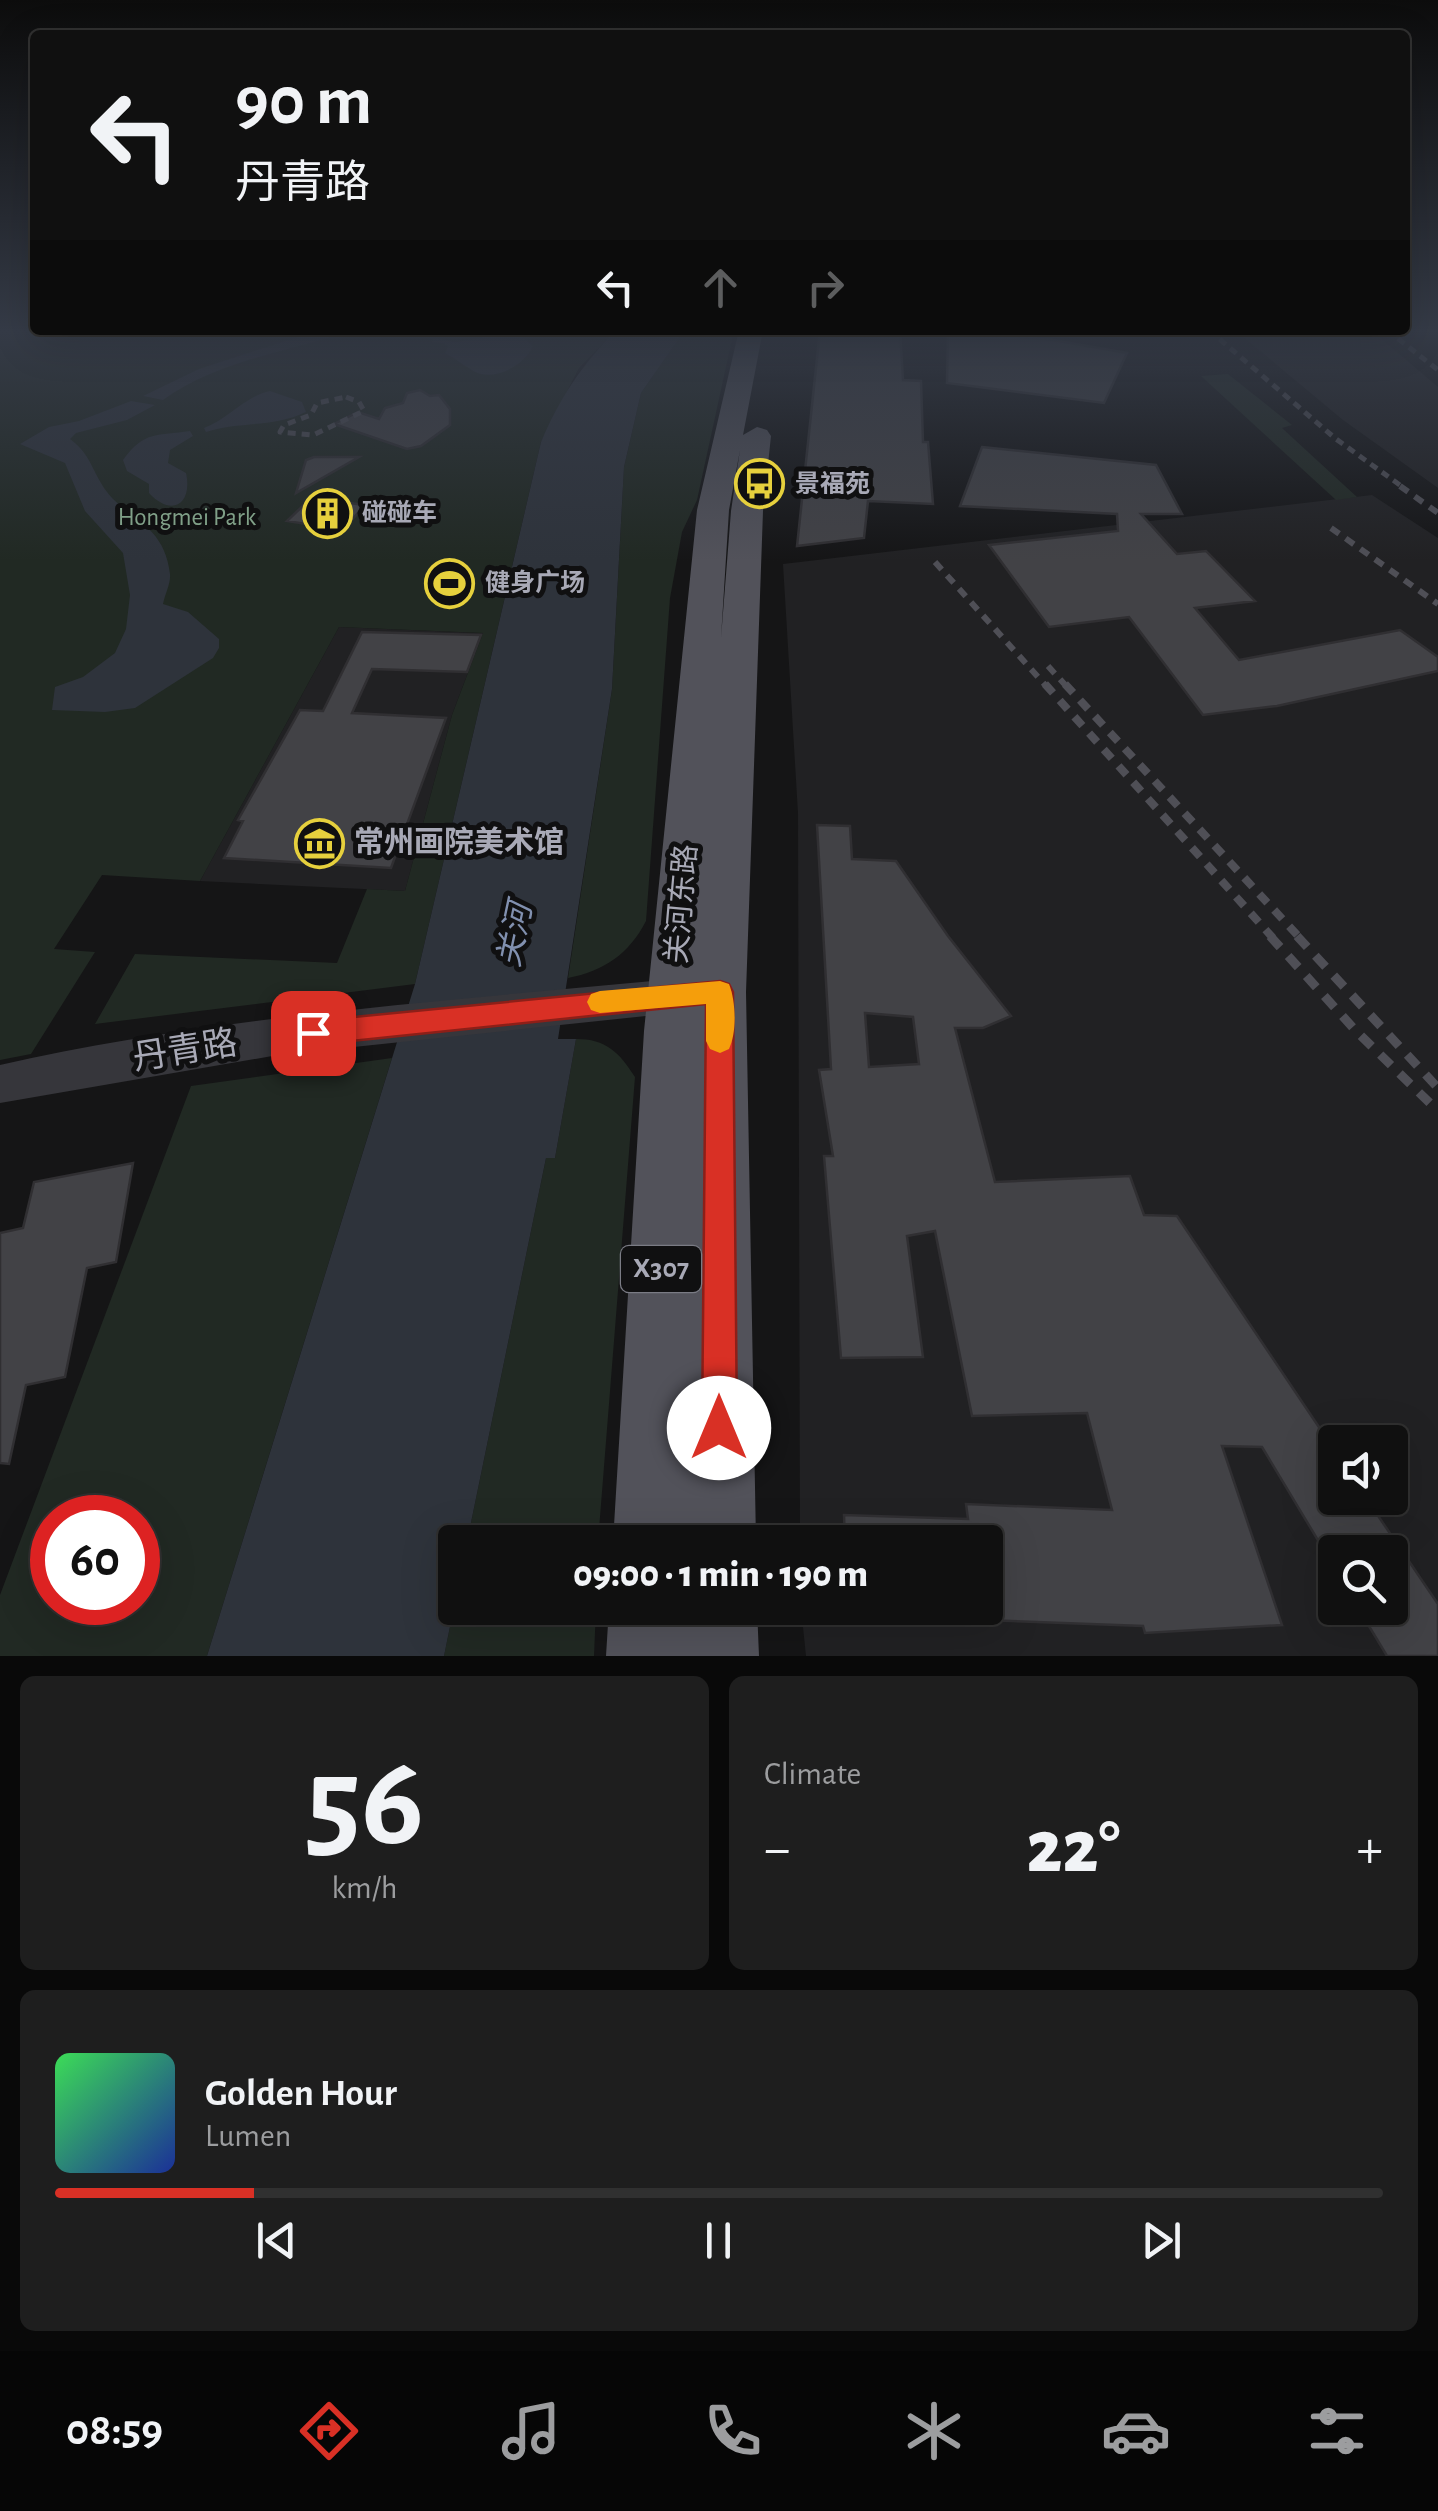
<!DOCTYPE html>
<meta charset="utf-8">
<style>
:root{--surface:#101010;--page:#1e1e1e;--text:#f1f3f6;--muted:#9c9d9f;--line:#303030;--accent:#d93025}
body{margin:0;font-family:"Alegreya Sans","Noto Sans SC",sans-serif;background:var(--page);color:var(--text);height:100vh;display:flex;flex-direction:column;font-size:38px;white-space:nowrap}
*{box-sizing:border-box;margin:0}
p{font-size:32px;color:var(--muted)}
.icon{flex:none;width:55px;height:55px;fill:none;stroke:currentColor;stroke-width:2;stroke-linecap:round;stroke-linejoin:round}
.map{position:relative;height:1656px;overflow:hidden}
.drawer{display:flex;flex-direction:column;gap:20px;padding:20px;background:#090909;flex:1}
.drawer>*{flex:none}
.hud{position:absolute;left:30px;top:30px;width:1380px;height:305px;border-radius:10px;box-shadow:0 10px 40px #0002,0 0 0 2px var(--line);background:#101010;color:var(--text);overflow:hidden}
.buttons{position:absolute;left:1318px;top:1425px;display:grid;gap:20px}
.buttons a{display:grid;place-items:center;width:90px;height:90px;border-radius:10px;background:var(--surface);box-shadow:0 10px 40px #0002,0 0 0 2px var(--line);font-size:50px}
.speed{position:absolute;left:30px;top:1495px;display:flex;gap:20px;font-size:50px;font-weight:700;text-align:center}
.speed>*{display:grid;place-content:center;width:130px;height:130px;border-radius:50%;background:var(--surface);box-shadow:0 10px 40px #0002,0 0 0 2px var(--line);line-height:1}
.speed .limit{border:15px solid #d22;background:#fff;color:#111}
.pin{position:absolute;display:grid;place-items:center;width:85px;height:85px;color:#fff;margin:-42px;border-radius:20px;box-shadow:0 5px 15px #0006}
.me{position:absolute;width:110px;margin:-55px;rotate:0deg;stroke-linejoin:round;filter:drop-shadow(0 0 8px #0008)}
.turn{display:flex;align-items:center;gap:35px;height:210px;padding:0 40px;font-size:45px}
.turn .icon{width:130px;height:130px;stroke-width:2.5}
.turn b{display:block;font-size:70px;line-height:85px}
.lanes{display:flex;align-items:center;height:95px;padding:0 40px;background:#0003;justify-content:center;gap:50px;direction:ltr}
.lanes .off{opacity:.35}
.big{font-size:75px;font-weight:800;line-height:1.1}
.drawer .tile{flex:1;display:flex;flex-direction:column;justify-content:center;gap:15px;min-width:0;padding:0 35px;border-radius:15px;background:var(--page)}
.drawer .dial{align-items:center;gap:0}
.dial b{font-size:130px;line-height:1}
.song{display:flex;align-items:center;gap:30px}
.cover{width:120px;height:120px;border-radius:15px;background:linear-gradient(135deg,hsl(130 70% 55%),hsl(230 70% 35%))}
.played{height:10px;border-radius:5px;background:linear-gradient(90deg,var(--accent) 15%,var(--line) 15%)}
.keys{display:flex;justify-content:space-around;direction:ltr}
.heat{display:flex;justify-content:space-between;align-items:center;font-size:55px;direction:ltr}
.drawer .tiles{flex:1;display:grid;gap:20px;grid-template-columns:1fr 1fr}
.tile:last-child{grid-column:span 2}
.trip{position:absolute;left:438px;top:1525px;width:565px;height:100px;border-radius:10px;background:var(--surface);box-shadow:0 10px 40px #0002,0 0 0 2px var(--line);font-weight:800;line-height:100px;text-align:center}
.tab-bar{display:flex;height:160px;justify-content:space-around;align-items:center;background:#060606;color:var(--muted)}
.tab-bar .icon{width:70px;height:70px}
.tab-bar .selected{color:var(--accent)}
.tab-bar b{font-size:45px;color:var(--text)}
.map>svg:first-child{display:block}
</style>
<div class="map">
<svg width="1438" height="1656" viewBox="0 0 1438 1656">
<rect width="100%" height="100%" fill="#151516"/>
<!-- built -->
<path fill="#212123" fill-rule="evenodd" d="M1235,330H1371L1438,387V488L1343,420Z
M1372,495L1438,538V1656H806L801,1608H985V1542H800L798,813L783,564ZM1335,1442H1390V1498H1335ZM1335,1552H1390V1608H1335Z
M339,627L483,633L452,715L405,891L200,881Z"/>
<!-- green -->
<path fill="#212923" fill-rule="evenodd" d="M0,330H616L579,368L541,442L415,984L95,1024L135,954L337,963L367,889L405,891L452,715L483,633L339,627L200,881L102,875L54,949L95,952L31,1054L0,1060Z
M678,330H734L697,500L682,532L670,598L646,921C629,954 604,971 568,978L612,689L624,467L641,393L679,338L672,337Z
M1228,374L1292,425L1282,428L1357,497L1336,500L1201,376Z
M576,1039C606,1039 619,1052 635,1077L598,1542H467L546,1158H555Z
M392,1058L207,1656H0V1595L191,1086ZM52,1518H138V1602H52Z
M455,1602V1608H596L594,1656H444Z"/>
<!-- water -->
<path fill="#2e333b" d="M319,330H354C289,352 221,359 163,400L143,396L199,369Z
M616,330H678L673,336L680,337L641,393L624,467L612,689L558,1039H576L555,1158H546L467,1542H455V1602L444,1656H207L415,984L541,442C560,397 582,365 616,330Z
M500,334L524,338L533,346C525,365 492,384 472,370C463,365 454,358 445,353L448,347L444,343L432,342L434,338L456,342Z
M270,391L302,402L306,412C273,428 239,421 206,432L204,428C227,420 247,395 270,391Z
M131,401L155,405L127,420L76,433L70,439C88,452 91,466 101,483C121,519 164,520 170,574C171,583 165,594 163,604L188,612L219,639V648L213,658L135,708L105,712L52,710L55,687L83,677L115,653L126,629L130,595L123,553L85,511L65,463L20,444L49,427L79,421Z
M190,431L193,436L170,450L168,463L186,473C193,505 171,517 149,493V484L127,471L123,460C145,430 157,436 190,431Z"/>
<!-- building -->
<path fill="#424246" stroke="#302f32" stroke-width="2.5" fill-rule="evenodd" d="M820,330H900L903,380L921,381L923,442H928L933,504L868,501L864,538L797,546Z
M948,331L1053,340L1127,353L1104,403L947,383Z
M420,390L430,396L439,395L450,409V425L421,446L407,449L334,424L358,412L379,419L385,408L403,403L407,393Z
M982,447L1156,465L1182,514H1141L1177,554L1206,551L1255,601L1195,608L1239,660L1400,630L1438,657V671L1277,706L1203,715L1129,617L1049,627L989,545L1118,531L1117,514L960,506Z
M314,457H359L296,493L306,460Z
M311,498L365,505L343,530L287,521Z
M362,632L481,635L467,672L372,669L352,713L446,718L391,868L224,858L243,821L238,820L300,710L323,711Z
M817,825L850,826L852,859L896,861L948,936L1011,1016L983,1028H955L995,1182L1130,1176L1144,1215L1177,1216L1335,1451V1498H1366L1438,1604V1656H1387L1358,1608H1390V1552H1325L1262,1447L1222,1446L1282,1625L1145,1633L1143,1626L985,1620V1542H845L844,1515L968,1519L966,1504L1112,1510L1087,1413L972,1416L935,1231L907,1236L923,1357L841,1358L824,1156H833L819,1070L831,1069ZM865,1013L913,1017L919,1064L869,1067Z
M133,1163L116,1262L87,1268L65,1377L26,1385L9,1464L0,1463V1233L23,1228L34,1182Z"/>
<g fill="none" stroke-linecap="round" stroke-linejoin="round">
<!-- tertiary -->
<path fill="#36363b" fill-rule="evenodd" d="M693,977L707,982L713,994L707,1006L693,1011L278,1055L0,1103V1065C227,1014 462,1000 693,977Z"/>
<!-- primary -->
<path fill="#52525a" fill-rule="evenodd" d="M739,330H763L743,435L757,427L767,430L771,436L763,511L746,992L756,1542H613L644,1031L697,510ZM740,450L731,511L721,638L729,510Z
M609,1608H757L759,1656H606Z"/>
<!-- rail-far3 -->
<path stroke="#4f4f56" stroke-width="5" stroke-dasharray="8 6" stroke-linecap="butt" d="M1209,330L1336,439L1404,488
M1387,330L1438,370
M346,397L359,402L364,411L313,435L280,432L284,425L311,415L317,403Z"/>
<!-- rail-far2 -->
<path stroke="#4f4f56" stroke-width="6" stroke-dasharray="10 8" stroke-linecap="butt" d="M1400,486L1438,513
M1331,528L1438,604
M935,562L1047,687
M1048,666L1067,687"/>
<!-- rail-far1 -->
<path stroke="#4f4f56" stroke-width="8" stroke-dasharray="12 10" stroke-linecap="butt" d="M1045,684L1273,938
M1065,684L1300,938"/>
<!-- rail -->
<path stroke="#4f4f56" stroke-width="9" stroke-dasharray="15 12" stroke-linecap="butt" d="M1270,936L1356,1031L1438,1111
M1297,936L1438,1088"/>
</g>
<!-- sky -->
<linearGradient id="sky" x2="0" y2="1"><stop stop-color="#0c0c0c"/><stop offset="0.59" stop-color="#353b47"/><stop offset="1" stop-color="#353b47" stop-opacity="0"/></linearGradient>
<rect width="1438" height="561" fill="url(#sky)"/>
<!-- route -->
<path fill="#d93025" stroke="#8d1f18" stroke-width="2.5" d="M720,981L729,984L733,992L737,1428L732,1441L719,1446L707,1441L702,1428L706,1004L313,1045L303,1041L299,1033L303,1025L313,1021Z"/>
<!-- slow -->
<path fill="#f59e0b" d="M720,981L729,984C736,1001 737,1033 729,1049L720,1053L710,1049L706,1041V1004L600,1013L591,1010L587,1002L591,994L600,991Z"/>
<!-- icons -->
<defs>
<symbol id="bus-ring" viewBox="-11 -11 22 22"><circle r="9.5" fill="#101011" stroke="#e6d03d" stroke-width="1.5"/><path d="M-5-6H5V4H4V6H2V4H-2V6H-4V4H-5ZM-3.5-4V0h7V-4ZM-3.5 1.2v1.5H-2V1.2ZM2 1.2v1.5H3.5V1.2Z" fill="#e6d03d"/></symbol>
<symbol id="building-ring" viewBox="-11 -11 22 22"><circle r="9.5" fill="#101011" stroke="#e6d03d" stroke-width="1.5"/><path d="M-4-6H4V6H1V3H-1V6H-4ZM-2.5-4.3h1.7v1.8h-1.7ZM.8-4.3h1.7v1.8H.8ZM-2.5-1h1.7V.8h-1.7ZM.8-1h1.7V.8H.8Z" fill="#e6d03d"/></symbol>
<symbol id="stadium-ring" viewBox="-11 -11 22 22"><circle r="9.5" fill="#101011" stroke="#e6d03d" stroke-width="1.5"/><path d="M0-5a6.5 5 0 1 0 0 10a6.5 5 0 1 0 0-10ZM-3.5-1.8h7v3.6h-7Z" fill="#e6d03d"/></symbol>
<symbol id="museum-ring" viewBox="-11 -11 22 22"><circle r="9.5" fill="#101011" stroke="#e6d03d" stroke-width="1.5"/><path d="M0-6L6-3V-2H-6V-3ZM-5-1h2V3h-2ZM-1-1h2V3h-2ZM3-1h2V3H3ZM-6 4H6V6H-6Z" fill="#e6d03d"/></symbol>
</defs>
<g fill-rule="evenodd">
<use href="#bus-ring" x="732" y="456" width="55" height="55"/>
<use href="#building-ring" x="300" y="486" width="55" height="55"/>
<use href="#stadium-ring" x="422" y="556" width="55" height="55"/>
<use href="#museum-ring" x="292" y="816" width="55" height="55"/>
</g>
<g text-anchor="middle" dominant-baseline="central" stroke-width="10" stroke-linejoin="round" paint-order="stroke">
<!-- far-poi labels -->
<g font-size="25" font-weight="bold" fill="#a8a9b6" stroke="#101011" text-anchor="start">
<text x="795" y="484">景福苑</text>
<text x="362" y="513">碰碰车</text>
<text x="485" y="583">健身广场</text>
</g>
<!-- far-park labels -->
<g font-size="25" fill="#80a088" stroke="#101011">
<text x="187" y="517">Hongmei Park</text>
</g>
<!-- shield labels -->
<rect fill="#101011" stroke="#7a7b84" stroke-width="2.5" x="621" y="1246" width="80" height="46" rx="8"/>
<g font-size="28" font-weight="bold" fill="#a8a9b6">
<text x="661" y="1269">X307</text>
</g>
<!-- poi labels -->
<g font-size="30" font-weight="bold" fill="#a8a9b6" stroke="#101011" text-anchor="start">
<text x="354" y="843">常州画院美术馆</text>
</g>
<!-- street labels -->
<g font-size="30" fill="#a8a9b6" stroke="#101011">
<text transform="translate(682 904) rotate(-85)">关河东路</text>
</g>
<!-- water labels -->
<g font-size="32" font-style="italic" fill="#8190af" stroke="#101011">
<text transform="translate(515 935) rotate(-78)">关河</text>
</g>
<!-- near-street labels -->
<g font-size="35" fill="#a8a9b6" stroke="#101011">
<text transform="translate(185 1051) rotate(-9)">丹青路</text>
</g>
</g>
</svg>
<div class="buttons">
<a><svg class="icon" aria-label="sound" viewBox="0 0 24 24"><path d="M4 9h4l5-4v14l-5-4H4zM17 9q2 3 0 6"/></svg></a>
<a><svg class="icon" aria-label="search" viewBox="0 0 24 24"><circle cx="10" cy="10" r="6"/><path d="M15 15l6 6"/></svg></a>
</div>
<div class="speed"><div class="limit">60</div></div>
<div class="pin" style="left:313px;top:1033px;background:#d93025"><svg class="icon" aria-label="arrive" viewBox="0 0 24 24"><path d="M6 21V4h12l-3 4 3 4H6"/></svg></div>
<svg class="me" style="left:719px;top:1428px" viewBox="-20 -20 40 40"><circle r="19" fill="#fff"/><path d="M0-13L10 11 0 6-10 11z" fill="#d93025"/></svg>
<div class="trip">09:00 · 1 min · 190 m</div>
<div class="hud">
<div class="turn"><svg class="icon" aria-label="left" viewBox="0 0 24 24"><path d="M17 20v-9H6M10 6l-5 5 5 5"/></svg><div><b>90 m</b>丹青路</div></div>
<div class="lanes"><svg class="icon" aria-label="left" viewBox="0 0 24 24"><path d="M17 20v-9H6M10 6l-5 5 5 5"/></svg><svg class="icon off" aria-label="ahead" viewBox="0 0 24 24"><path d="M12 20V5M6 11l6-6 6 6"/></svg><svg class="icon off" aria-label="right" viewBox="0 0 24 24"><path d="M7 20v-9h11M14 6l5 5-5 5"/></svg></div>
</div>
</div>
<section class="drawer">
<div class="tiles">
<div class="tile dial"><b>56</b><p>km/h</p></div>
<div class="tile"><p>Climate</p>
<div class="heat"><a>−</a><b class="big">22°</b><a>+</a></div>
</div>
<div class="tile">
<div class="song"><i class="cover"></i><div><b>Golden Hour</b><p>Lumen</p></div></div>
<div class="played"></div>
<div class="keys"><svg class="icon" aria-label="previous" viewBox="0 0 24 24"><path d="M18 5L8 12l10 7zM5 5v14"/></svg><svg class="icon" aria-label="pause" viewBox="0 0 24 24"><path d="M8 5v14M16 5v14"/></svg><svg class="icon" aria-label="next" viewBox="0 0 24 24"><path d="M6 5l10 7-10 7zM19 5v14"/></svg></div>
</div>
</div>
</section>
<nav class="tab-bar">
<b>08:59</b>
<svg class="icon selected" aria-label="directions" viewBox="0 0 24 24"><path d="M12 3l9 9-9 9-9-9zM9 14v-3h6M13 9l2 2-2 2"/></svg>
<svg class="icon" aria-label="music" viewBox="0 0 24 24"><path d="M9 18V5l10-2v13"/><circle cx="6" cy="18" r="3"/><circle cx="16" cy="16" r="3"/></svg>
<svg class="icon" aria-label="phone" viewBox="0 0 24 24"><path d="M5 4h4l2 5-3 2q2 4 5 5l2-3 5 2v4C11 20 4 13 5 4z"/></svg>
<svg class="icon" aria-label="climate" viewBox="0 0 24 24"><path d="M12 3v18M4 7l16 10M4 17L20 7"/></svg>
<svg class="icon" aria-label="car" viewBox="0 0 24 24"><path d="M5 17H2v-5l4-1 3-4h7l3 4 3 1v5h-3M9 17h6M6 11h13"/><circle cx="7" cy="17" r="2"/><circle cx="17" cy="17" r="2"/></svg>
<svg class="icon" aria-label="filters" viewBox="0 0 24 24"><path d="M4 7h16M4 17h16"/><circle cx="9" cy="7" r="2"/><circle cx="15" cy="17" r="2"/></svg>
</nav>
